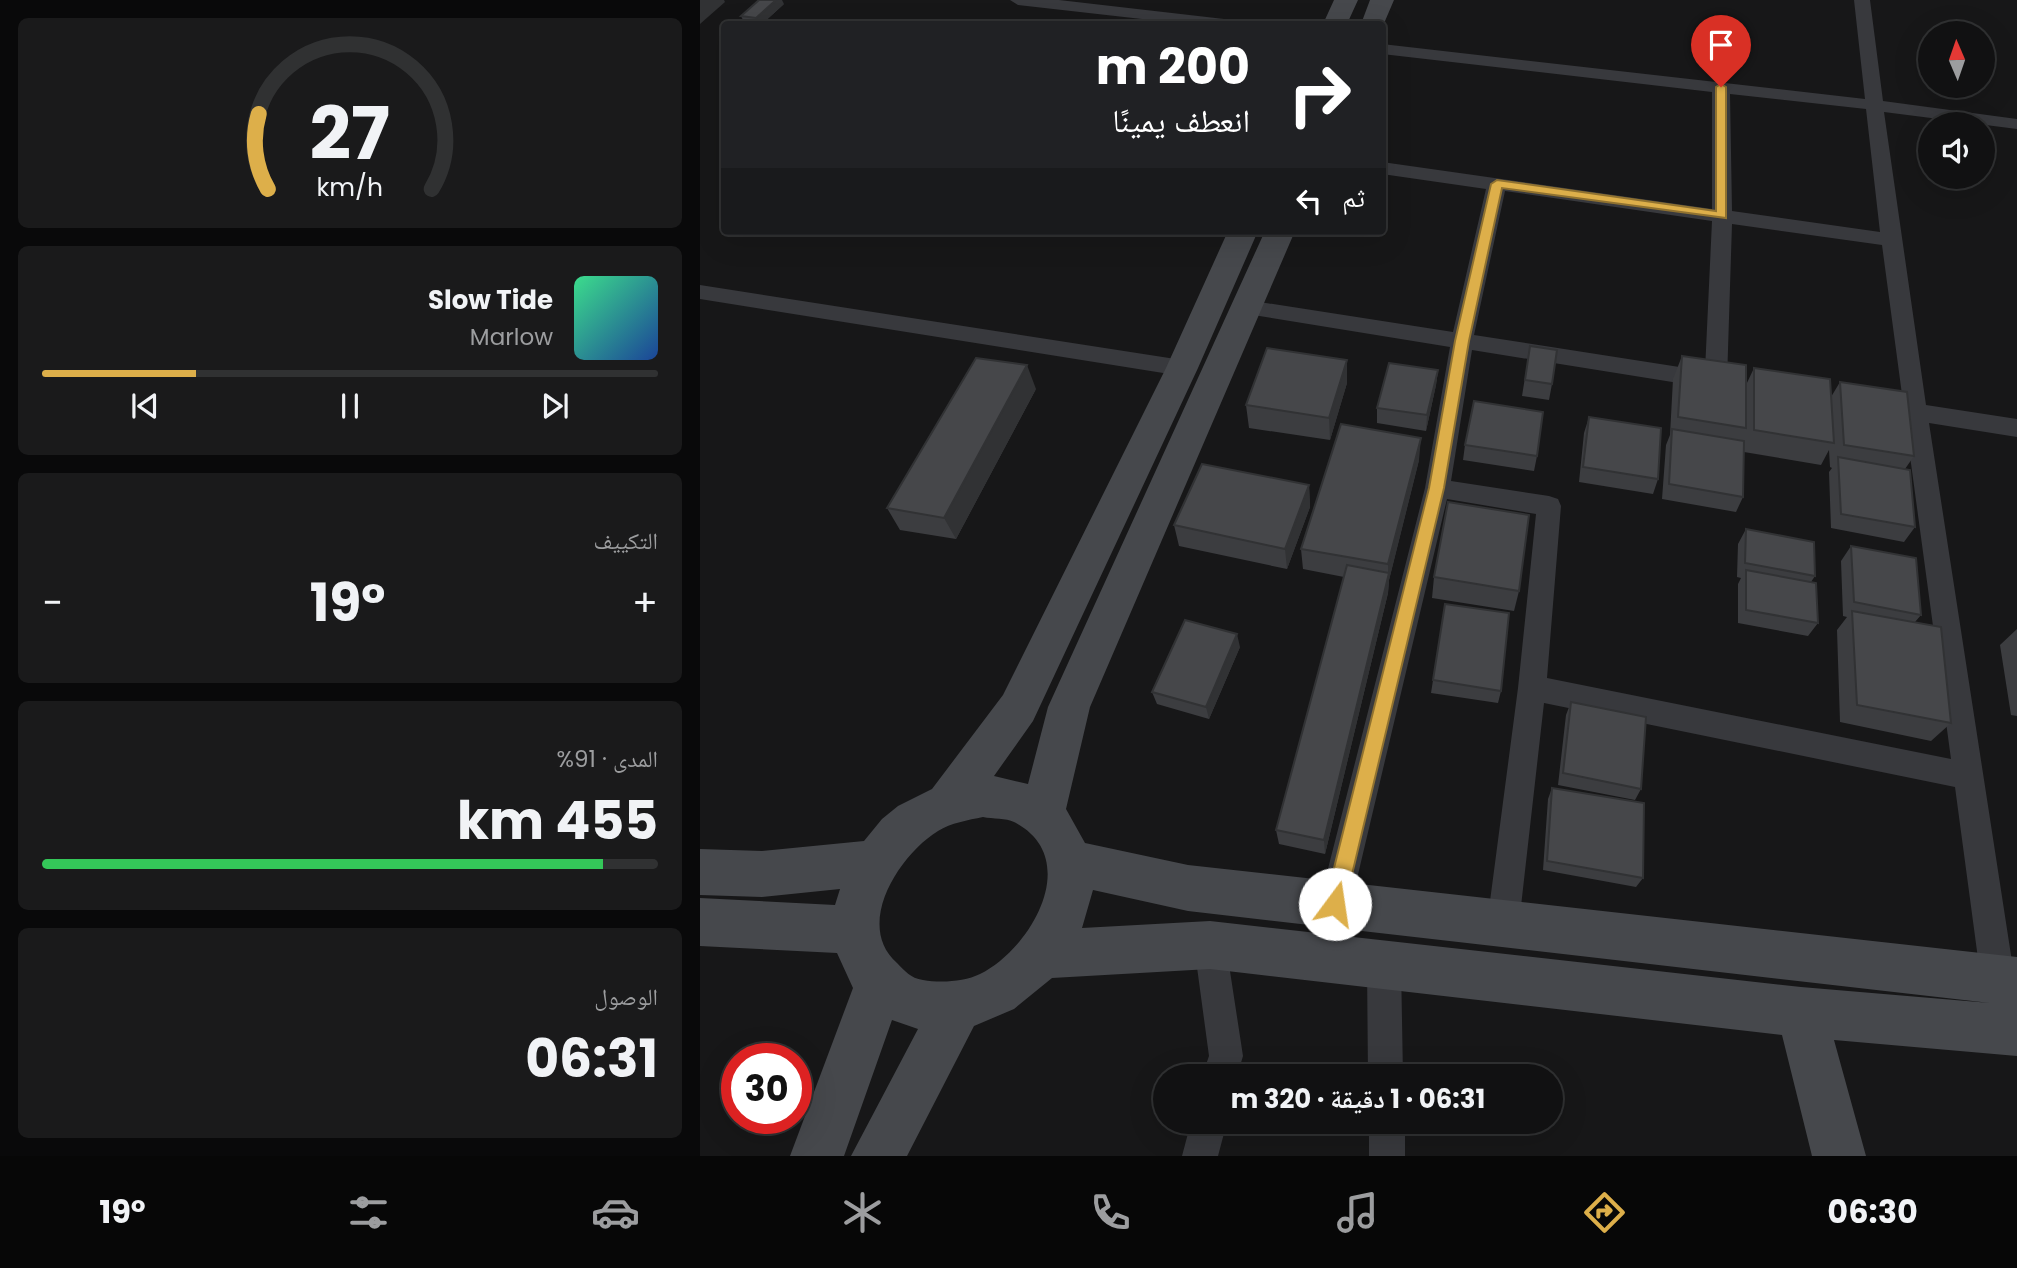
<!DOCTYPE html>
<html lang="ar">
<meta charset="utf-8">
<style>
:root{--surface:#111112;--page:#1a1a1b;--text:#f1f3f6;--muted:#9c9d9f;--line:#303132;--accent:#ddaf4a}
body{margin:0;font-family:Poppins,"Noto Naskh Arabic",sans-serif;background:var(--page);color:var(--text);direction:rtl;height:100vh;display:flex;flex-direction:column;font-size:26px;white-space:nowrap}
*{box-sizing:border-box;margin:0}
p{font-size:23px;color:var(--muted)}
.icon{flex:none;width:38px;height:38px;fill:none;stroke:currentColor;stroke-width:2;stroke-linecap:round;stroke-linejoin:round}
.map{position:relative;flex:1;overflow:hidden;direction:ltr}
.sheet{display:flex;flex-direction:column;gap:18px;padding:18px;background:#09090a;width:700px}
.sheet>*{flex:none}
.top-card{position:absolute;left:21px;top:21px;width:665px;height:214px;border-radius:7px;box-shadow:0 7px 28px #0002,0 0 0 2px var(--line);direction:rtl;background:#202124;color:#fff;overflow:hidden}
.needle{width:46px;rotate:358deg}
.controls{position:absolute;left:1218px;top:21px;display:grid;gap:14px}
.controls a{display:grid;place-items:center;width:77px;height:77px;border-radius:50%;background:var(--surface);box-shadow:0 7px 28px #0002,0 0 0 2px var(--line);font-size:35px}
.speed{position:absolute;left:21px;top:1043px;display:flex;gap:14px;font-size:35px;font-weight:700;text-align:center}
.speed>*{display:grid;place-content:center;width:91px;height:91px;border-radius:50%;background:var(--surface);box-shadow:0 7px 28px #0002,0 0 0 2px var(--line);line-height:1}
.speed .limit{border:10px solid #d22;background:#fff;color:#111}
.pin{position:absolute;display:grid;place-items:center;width:60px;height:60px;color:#fff;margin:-72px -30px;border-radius:50% 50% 50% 0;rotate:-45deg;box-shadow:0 0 7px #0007}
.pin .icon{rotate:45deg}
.me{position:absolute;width:77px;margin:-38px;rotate:14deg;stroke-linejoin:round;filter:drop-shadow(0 0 5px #0008)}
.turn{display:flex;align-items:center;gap:24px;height:147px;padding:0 21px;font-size:32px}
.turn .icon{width:91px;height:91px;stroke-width:2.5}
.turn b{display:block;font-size:49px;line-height:60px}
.then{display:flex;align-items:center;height:66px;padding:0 21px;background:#0003;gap:14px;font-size:26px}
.big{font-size:52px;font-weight:700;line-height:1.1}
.sheet .widget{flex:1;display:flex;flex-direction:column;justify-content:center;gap:10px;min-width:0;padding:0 24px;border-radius:10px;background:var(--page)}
.sheet .dial{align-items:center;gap:0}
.dial svg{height:182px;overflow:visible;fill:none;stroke:var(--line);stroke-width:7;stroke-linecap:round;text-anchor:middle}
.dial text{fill:var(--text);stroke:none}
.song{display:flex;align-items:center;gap:21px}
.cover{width:84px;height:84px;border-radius:10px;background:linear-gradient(135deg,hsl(150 70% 55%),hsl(220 70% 35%))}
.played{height:7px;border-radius:4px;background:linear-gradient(90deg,var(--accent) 25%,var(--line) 25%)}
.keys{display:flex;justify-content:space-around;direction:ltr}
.heat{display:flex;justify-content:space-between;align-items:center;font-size:38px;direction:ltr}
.charge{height:10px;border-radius:5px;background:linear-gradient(90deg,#34c759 91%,var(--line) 0)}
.trip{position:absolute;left:453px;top:1064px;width:410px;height:70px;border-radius:35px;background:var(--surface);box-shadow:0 7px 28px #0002,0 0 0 2px var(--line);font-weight:700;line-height:70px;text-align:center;direction:rtl}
.tabs{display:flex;height:112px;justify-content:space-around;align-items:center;background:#070707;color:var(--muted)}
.tabs .icon{width:49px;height:49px}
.tabs .current{color:var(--accent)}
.tabs b{font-size:32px;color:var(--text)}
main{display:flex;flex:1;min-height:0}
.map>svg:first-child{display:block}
</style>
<main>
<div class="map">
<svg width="1317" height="1156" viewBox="0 0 1317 1156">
<rect width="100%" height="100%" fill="#171718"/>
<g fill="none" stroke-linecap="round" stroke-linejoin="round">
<!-- street -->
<path fill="#38393d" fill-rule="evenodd" d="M310,0H359L524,19L532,24H486L318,5Z
M1154,0H1170L1183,101L1317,119V129L1184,112L1226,405L1317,419V437L1229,423L1315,981L1310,993L1298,998L1286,993L1281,981L1255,787L844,703L819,924L814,935L803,940L792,935L787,924L818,688L836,514L747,499L651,904L646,915L635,920L624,915L619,904L725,488L750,347L547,314L539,312L536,307L539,302L547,300L753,332L786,189L682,174V162L1012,209V92L682,54V44L1165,99ZM1030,94L1166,109L1180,232L1032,211ZM805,191L1012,221L1005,371L774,335ZM1032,224L1182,245L1203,402L1193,404L1189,410L1193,416L1205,419L1251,759L847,678L861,506L858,499L849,496L751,481L772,350L1016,389L1024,387L1027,381Z
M0,285L482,360L490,362L493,368L490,374L482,376L0,299Z
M510,929L522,933L526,945L543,1056L537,1076H502L509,1056L494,945L498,933Z
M684,947L696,952L701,964L703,1076H668L667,964L672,952Z
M491,1122H527L518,1156H482Z
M669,1122H705V1156H669Z"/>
<!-- secondary -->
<path fill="#46484c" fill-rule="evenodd" d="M634,0H658L647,24H623Z
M670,0H694L682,28V24H661Z
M528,231H558L498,368L333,721L294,776L328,784L348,707L565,231H595L390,707L366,809L385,843L488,865L1317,957V1056L1134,1040L1166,1156H1112L1082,1035L510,969L352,978L314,1009L274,1026L207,1156H151L218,1029L192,1020L144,1156H90L153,988L137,953L0,946V898L135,905L140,889L62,897L0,895V849L62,851L164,841L182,819L198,806L232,789L303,695L466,368ZM283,817C293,819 306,818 314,822C384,858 331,949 280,974C264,982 240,983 223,980C210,978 205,971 197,963C154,925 199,855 238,831C251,823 268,820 283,817ZM393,890L488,911L1290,1003L1101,987L510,921L382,928Z"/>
</g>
<!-- wall -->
<path fill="#3c3d40" d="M84,4L62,24H45L41,16Z
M830,346L852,384L849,400L822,396Z
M982,356L1046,385L1054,368L1131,397L1140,382L1214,456L1205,469L1215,527L1204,542L1131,528L1129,472L1132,468L1130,467L1129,450L1121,465L1044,452L1043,497L1036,512L962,499L966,445L970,435L973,379Z
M738,370L736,385L726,431L677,423V408Z
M647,383L630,440L549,428L546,405Z
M336,389L256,539L200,530L187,508Z
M889,417L958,479L953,494L879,482L884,433Z
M765,445L837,456L834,471L763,460Z
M719,460L689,580L688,593L625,854L579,844L576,830L644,577L603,569L601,549Z
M609,485L610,507L587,569L479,546L474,525Z
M1046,529L1115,576L1111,582L1118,623L1108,636L1038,623V584L1041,578L1037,577L1038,544Z
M1151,546L1221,615L1215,622L1251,723L1231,741L1140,722L1137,630L1147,617L1143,616L1141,561Z
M734,577L819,591L814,611L732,598Z
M745,604L801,691L798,703L731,693Z
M1317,629V716L1311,715L1300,645Z
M540,647L509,719L457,704L452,692Z
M871,702L941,789L935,800L858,785L866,715Z
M852,788L943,878L936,887L843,870L848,799Z"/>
<!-- shaded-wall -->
<path fill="#313234" d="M0,0H24L25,2L0,24Z
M76,0H82L84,4L62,24H59L56,18Z
M647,360V383L630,440L629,418Z
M327,365L336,389L256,539L244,518Z
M738,370L736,385L726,431L727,415Z
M721,438L719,460L689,580L688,593L625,854L624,840L688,577V564Z
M609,485L610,507L587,569L585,549Z
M537,634L540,647L509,719L506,707Z"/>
<!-- building -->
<path fill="#46474a" stroke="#313234" stroke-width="2" d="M59,0H76L56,18L41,16Z
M830,346L857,350L852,384L825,380Z
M567,348L647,360L629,418L546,405Z
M982,356L1046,365V428L978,417Z
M276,358L327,365L244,518L187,508Z
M689,363L738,370L727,415L677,408Z
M1054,368L1130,379L1134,443L1054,430Z
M1140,382L1207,392L1214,456L1144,445Z
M774,401L843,412L837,456L765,445Z
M889,417L961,428L958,479L883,467Z
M641,424L721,438L688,564L601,549Z
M972,429L1044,441L1043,497L969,484Z
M1138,457L1210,470L1215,527L1141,514Z
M502,464L609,485L585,549L474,525Z
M748,502L829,515L819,591L734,577Z
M1046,529L1114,542L1115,576L1045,563Z
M1151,546L1216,558L1221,615L1154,602Z
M647,565L689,573L624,840L576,830Z
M1046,570L1116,583L1118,623L1046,610Z
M745,604L809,613L801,691L733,680Z
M1152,611L1241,627L1251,723L1157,705Z
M485,620L537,634L506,707L452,692Z
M871,702L946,717L941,789L863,773Z
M852,788L944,803L943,878L847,861Z"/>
<!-- route -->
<path fill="#ddaf4a" stroke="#907230" stroke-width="2" d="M1021,84L1026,87V218L802,188L769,341L744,488L645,904L642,911L635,914L628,911L625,904L729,488L755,341L791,184L797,180L1016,211V87Z"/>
</svg>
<div class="controls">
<a><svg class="needle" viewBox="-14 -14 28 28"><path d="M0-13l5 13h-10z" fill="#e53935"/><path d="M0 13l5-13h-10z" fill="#9c9d9f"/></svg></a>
<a><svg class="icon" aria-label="sound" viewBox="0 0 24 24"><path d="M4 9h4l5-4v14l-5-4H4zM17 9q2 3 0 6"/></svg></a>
</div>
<div class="speed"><div class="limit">30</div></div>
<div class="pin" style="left:1021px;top:87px;background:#d93025"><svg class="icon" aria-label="arrive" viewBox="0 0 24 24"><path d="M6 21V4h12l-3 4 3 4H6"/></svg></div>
<svg class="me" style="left:635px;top:904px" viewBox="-20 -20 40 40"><circle r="19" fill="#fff"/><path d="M0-13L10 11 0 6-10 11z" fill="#ddaf4a"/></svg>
<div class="trip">06:31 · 1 دقيقة · 320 m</div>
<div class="top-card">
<div class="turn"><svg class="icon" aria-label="right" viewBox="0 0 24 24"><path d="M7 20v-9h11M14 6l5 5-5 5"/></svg><div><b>200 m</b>انعطف يمينًا</div></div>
<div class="then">ثم<svg class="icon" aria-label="left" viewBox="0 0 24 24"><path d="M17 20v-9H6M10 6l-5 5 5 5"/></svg></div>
</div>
</div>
<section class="sheet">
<div class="widget dial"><svg viewBox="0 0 100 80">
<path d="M14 69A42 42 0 1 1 86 69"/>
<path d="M14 69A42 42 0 0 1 10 36" stroke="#ddaf4a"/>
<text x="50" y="56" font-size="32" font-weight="700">27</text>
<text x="50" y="72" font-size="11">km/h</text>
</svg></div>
<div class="widget">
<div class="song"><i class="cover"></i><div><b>Slow Tide</b><p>Marlow</p></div></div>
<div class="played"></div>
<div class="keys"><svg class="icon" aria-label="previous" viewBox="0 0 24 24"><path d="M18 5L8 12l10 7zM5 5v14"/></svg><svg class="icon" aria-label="pause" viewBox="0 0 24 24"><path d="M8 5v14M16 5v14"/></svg><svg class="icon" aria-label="next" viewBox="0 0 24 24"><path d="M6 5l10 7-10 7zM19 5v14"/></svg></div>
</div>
<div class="widget"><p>التكييف</p>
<div class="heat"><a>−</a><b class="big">19°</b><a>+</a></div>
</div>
<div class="widget"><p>المدى · 91%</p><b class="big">455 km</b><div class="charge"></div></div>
<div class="widget"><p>الوصول</p><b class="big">06:31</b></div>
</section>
</main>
<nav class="tabs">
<b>06:30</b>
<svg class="icon current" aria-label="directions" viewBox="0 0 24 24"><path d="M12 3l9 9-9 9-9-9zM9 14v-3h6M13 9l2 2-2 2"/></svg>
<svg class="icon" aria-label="music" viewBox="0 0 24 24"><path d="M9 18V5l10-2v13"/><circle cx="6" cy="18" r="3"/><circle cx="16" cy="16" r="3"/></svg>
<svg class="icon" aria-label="phone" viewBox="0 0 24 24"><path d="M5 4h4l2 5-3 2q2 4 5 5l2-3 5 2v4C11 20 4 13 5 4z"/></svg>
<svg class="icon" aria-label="climate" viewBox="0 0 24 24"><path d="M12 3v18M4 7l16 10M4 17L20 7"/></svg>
<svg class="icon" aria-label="car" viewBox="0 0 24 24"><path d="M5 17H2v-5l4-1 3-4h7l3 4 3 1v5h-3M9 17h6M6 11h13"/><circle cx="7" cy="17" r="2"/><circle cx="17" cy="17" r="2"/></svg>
<svg class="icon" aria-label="filters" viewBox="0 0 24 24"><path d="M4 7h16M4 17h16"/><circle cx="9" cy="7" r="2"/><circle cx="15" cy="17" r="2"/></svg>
<b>19°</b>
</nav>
